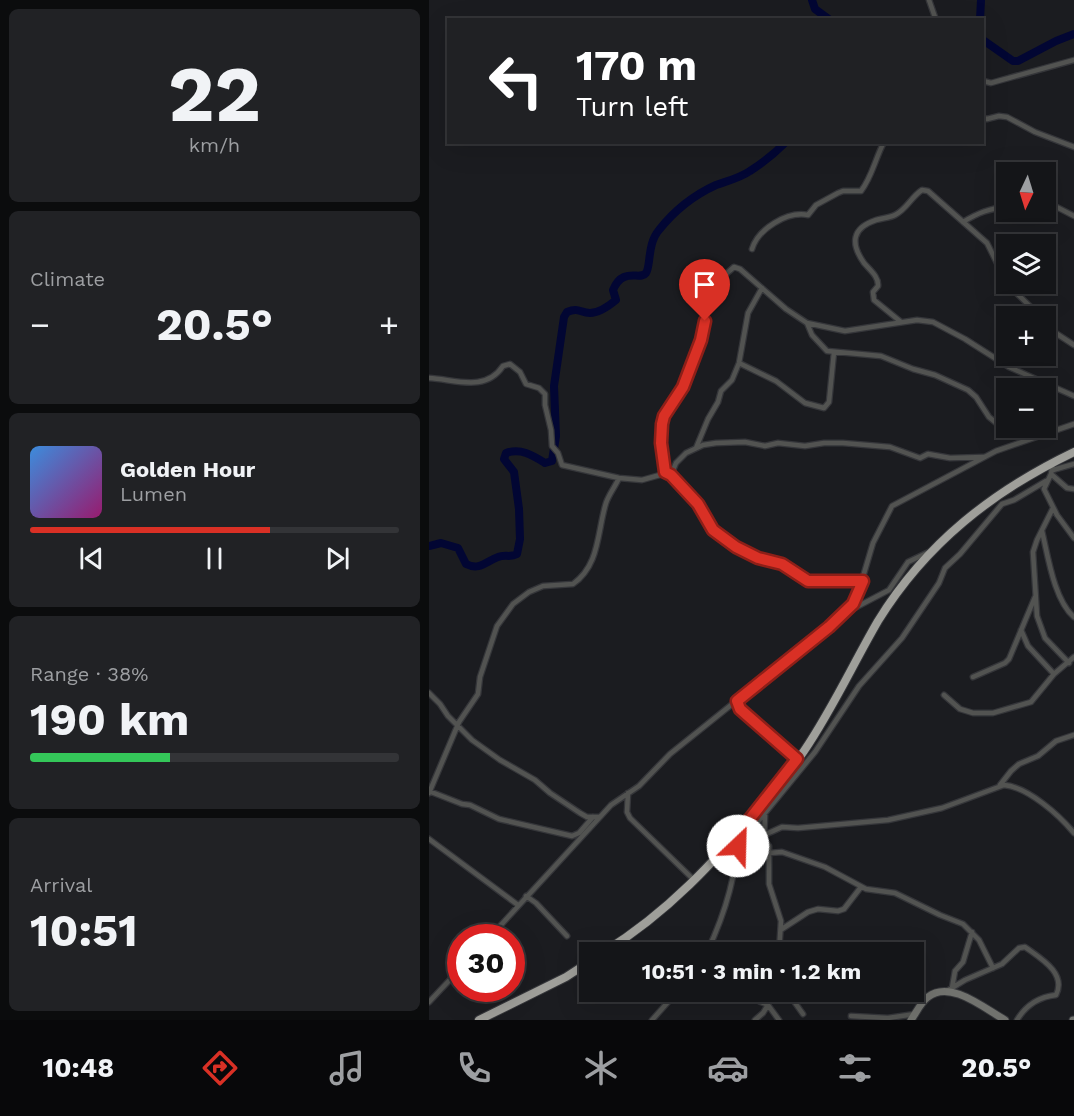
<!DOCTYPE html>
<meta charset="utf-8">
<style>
:root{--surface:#141518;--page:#212225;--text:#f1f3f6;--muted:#9d9fa2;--line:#333437;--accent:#d93025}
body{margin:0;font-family:"Work Sans",sans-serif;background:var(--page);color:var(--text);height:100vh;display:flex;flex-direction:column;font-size:22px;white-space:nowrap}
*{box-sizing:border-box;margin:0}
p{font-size:20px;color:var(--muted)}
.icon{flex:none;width:33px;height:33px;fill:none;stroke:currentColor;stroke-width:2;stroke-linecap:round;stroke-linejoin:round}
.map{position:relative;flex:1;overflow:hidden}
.sheet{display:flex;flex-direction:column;gap:9px;padding:9px;background:#0b0c0d;width:429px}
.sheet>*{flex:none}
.guide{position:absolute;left:18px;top:18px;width:537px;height:126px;border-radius:0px;box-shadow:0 6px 24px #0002,0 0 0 2px var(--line);background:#202124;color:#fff;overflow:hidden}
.needle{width:39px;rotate:184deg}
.buttons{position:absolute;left:567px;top:162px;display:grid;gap:12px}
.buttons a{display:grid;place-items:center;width:60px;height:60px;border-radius:0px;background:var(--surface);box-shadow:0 6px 24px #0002,0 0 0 2px var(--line);font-size:30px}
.speed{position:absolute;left:18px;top:924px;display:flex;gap:12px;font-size:30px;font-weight:700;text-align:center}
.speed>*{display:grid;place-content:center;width:78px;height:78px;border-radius:50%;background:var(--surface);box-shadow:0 6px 24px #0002,0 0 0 2px var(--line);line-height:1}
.speed .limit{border:9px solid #d22;background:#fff;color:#111}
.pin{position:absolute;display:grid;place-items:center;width:51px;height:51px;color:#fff;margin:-62px -26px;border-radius:50% 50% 50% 0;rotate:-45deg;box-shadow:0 0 6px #0007}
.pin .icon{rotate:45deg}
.me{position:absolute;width:66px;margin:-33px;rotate:24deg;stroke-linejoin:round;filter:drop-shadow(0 0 4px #0008)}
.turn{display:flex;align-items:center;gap:21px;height:126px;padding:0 30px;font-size:27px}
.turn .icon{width:78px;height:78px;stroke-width:2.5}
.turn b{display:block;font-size:42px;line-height:51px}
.big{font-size:45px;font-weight:700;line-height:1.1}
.sheet .widget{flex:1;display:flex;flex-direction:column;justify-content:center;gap:9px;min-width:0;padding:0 21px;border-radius:9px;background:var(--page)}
.sheet .dial{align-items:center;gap:0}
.dial b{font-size:78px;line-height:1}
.song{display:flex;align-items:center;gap:18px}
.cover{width:72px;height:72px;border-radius:9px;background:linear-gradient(135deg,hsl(210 70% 55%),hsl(320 70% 35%))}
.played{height:6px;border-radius:3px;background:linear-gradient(90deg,var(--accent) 65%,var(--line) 65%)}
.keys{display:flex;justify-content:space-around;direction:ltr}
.heat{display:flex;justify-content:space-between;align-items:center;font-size:33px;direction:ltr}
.charge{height:9px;border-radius:4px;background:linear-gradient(90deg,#34c759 38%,var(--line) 0)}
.trip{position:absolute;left:150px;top:942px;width:345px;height:60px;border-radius:0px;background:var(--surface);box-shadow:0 6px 24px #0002,0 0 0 2px var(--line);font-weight:700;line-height:60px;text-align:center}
.dock{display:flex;height:96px;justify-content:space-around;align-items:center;background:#08080a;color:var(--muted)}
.dock .icon{width:42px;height:42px}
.dock .current{color:var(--accent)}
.dock b{font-size:27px;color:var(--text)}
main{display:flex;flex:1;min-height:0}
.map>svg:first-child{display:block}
</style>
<main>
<section class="sheet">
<div class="widget dial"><b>22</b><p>km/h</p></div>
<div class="widget"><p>Climate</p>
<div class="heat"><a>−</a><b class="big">20.5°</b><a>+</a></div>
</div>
<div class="widget">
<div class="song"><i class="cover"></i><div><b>Golden Hour</b><p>Lumen</p></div></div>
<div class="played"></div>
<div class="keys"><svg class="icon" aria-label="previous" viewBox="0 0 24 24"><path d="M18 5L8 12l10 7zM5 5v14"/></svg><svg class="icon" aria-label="pause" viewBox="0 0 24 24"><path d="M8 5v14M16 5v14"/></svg><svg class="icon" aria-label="next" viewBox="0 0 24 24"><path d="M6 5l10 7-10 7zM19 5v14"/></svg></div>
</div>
<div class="widget"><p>Range · 38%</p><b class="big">190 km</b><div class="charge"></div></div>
<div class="widget"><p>Arrival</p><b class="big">10:51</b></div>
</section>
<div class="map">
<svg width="645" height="1020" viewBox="0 0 645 1020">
<rect width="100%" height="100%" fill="#1b1c20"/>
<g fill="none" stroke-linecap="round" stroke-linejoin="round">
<!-- river -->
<path stroke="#020633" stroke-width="8" d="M383,0L386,9L401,20
M551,20L552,0
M554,40L584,61H589L627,41L645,34
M0,546L12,543L29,548L37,564C51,571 57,561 69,557C76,554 81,558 88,554L91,539L90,509L85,472L75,459L77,453C92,448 103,455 116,463L123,461L127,436L125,386L135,317L138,312C150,307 151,313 161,313C170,313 181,305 187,300L184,290C194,266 211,281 217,273C222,266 218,244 230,230C245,211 265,195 287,185C298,181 311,178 321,171C334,163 346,153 357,142"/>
<defs>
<path id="street" d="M500,0L507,20
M554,81L562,83L569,81L645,60
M554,118L558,119L570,116L578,117L606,132L645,147
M616,201L645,216
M534,222C549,213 561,208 578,207
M323,249C329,229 358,211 379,215L387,205L409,193L414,191H432C443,177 446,159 455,142
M578,284L611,316
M472,322L445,300L444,292L449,286C450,277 441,270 435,263C421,243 423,228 447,220C453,218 460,218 466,215C478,209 482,197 493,190L499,191L558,243L578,283
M378,323L383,335L398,351L452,356L484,369L506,375L539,390L547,397L560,417L571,426L600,439
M616,323L625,332L645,345
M310,363L347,381L376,403L395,408L400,402L405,352
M0,378C25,379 56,393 74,366L81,364L91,372L97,384L110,388L116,394V405L122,430L123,446L129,453L133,465L190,478L213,480L238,473L269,505L284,530L307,547L329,558L353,564L379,581H434
M267,448L279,419L289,402L292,391L303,380L310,363L319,313L333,288
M624,462L622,474L615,489L628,515L645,538
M624,470L645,464
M236,472L232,435L235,416L252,391L257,379L272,340L277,307L280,299L297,274L305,267L311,269L357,309L378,323L416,331L488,320L504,322L536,339L580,367L645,396
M622,474L638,488L645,489
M242,475L247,463L257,453L274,445L287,443L316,442L336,446L349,443L376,446L395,443H414L461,447L491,458L499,454L521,458L555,457
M624,508L608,540L604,552L608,616L616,638L640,663
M613,531C619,556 625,600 645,617
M410,616L424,604L428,597L444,543L463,506L567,451L645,424
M625,674L645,657
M544,677L576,663L580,659L606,597
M0,693L11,704L19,716L43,740L71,760L106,780L121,793L151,813L158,817H170
M515,695L531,709L544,713H564L602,702L625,674L599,646L592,630
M308,701L311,709L368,759
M571,785L582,771L590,764L609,756L627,741L645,735
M0,791L33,804L41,805L70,819L143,836L150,833L164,817
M0,793L30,722L49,694L51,677L68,626L84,604L100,592L114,586L144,584C171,565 168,532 177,503C180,494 186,487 190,478
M199,793L198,812L201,818L266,881
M336,815L335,840L340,846V884L352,921L350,952
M318,836L331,837L353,827L369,828L459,820L513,808L575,785C599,787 630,815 645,833
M0,839L89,905
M309,846L386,752L430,686L473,638L510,583L516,568L531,554L573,504L585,500L617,481
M340,853L353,852L396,867L437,889L466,893L511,915L534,924L550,940L564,968
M97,896L107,903L138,936
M353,929L379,912L389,909L409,911L415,909L432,887
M60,938L182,805L210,786L241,754L398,628L420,611L460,590L479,562L500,552
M278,952C295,916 308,875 309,834
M523,988L526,971L534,962L543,932
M518,991L536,980L573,964L590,948L596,947C611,958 638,973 627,995C609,997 597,1005 588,1020
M309,992L339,1005L350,1020
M0,1002L32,968
M332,1002L346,999L364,1000L374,1014
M422,1016L459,1018L486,1014
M223,1020L248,992
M326,1020L334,1013L339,1005"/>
<path id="secondary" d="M482,1020C487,1013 492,1002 499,997C521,979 556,1009 576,1020
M644,1020H645"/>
<path id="highway" d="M175,952C238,913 287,861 333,804C347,787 362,770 375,751C403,710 424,664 449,621C497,543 564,491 645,452
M50,1020L137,977L160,962"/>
</defs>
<!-- street casing -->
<use href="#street" stroke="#35363a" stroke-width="7"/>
<!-- secondary casing -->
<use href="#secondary" stroke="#35363a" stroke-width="9"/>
<!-- highway casing -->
<use href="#highway" stroke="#35363a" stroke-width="10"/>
<!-- street -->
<use href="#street" stroke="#525351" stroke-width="4.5"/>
<!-- secondary -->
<use href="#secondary" stroke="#71726e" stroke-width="7"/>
<!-- highway -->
<use href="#highway" stroke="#9f9f9a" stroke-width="8"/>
</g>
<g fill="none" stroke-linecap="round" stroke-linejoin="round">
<defs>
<path id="route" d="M276,321L272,340L254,387L235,416L233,424L232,443L236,472L242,475L269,504L284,530L307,547L329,558L353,564L379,581H434L424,604L400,627L308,701L311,709L368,759L309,834V846"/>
</defs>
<!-- route casing -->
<use href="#route" stroke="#8d1f18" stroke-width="15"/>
<!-- route -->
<use href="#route" stroke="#d93025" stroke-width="10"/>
</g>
</svg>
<div class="buttons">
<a><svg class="needle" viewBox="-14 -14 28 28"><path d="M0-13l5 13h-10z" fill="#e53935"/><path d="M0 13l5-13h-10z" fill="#9d9fa2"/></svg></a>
<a><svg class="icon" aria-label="layers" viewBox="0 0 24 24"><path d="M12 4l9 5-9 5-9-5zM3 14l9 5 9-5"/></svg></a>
<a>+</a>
<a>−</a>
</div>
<div class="speed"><div class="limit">30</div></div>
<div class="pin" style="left:276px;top:321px;background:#d93025"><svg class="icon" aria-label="arrive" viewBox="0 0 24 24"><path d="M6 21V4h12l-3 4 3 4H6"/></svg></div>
<svg class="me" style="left:309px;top:846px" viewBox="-20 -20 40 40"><circle r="19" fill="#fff"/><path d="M0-13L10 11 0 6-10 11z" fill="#d93025"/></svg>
<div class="trip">10:51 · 3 min · 1.2 km</div>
<div class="guide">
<div class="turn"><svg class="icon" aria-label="left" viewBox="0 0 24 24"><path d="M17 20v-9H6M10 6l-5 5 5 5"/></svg><div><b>170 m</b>Turn left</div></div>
</div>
</div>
</main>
<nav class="dock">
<b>10:48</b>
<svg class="icon current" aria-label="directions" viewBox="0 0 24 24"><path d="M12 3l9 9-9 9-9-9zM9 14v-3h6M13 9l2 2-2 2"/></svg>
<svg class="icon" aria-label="music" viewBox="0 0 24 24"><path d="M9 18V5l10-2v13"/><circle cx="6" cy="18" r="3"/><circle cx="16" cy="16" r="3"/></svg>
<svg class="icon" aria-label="phone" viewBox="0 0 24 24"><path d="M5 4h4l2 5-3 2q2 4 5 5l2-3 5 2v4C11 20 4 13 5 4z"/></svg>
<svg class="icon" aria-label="climate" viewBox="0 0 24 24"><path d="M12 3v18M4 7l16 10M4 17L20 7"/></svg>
<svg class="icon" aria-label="car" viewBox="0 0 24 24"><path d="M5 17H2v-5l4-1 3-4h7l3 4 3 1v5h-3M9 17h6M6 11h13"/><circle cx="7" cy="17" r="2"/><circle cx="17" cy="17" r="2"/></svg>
<svg class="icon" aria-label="filters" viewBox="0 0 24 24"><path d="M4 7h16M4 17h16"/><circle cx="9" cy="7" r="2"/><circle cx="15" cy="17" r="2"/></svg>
<b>20.5°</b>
</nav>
